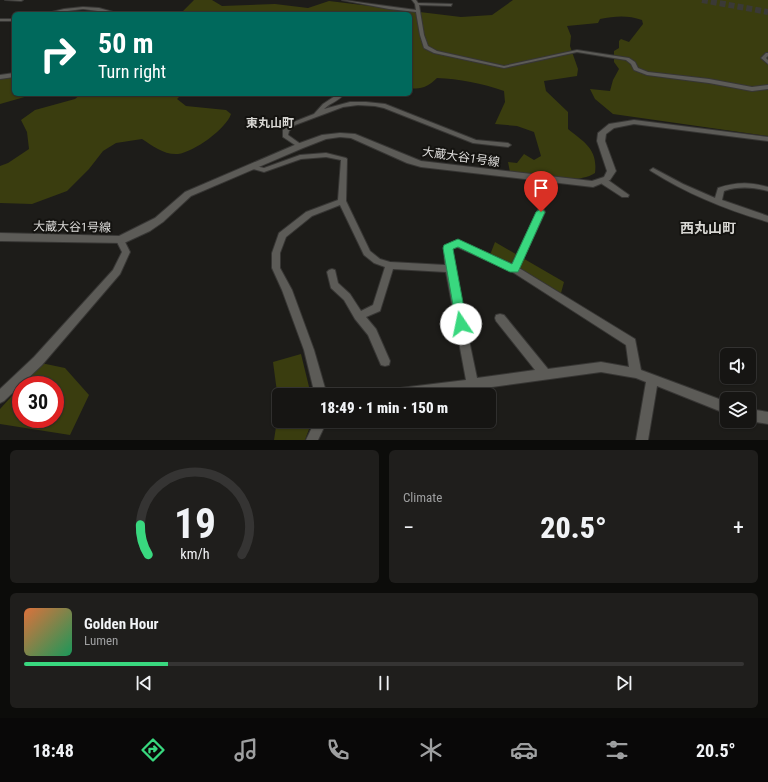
<!DOCTYPE html>
<meta charset="utf-8">
<style>
:root{--surface:#161513;--page:#1f1e1c;--text:#f1f3f6;--muted:#9e9fa0;--line:#353433;--accent:#39d87f}
body{margin:0;font-family:"Roboto Condensed","Noto Sans JP",sans-serif;background:var(--page);color:var(--text);height:100vh;display:flex;flex-direction:column;font-size:15px;white-space:nowrap}
*{box-sizing:border-box;margin:0}
p{font-size:13px;color:var(--muted)}
.icon{flex:none;width:22px;height:22px;fill:none;stroke:currentColor;stroke-width:2;stroke-linecap:round;stroke-linejoin:round}
.map{position:relative;height:440px;overflow:hidden}
.side{display:flex;flex-direction:column;gap:10px;padding:10px;background:#0c0c0a;flex:1}
.side>*{flex:none}
.top-card{position:absolute;left:12px;top:12px;width:400px;height:84px;border-radius:6px;box-shadow:0 1px 3px #0004,0 0 0 1px var(--line);background:#00695c;color:#fff;overflow:hidden}
.controls{position:absolute;left:720px;top:348px;display:grid;gap:8px}
.controls a{display:grid;place-items:center;width:36px;height:36px;border-radius:6px;background:var(--surface);box-shadow:0 1px 3px #0004,0 0 0 1px var(--line);font-size:20px}
.speed{position:absolute;left:12px;top:376px;display:flex;gap:8px;font-size:20px;font-weight:700;text-align:center}
.speed>*{display:grid;place-content:center;width:52px;height:52px;border-radius:50%;background:var(--surface);box-shadow:0 1px 3px #0004,0 0 0 1px var(--line);line-height:1}
.speed .limit{border:6px solid #d22;background:#fff;color:#111}
.pin{position:absolute;display:grid;place-items:center;width:34px;height:34px;color:#fff;margin:-41px -17px;border-radius:50% 50% 50% 0;rotate:-45deg;box-shadow:0 0 4px #0007}
.pin .icon{rotate:45deg}
.me{position:absolute;width:44px;margin:-22px;rotate:349deg;stroke-linejoin:round;filter:drop-shadow(0 0 3px #0008)}
.turn{display:flex;align-items:center;gap:14px;height:84px;padding:0 20px;font-size:18px}
.turn .icon{width:52px;height:52px;stroke-width:2.5}
.turn b{display:block;font-size:28px;line-height:34px}
.big{font-size:30px;font-weight:800;line-height:1.1}
.side .tile{flex:1;display:flex;flex-direction:column;justify-content:center;gap:6px;min-width:0;padding:0 14px;border-radius:6px;background:var(--page)}
.side .dial{align-items:center;gap:0}
.dial svg{height:104px;overflow:visible;fill:none;stroke:var(--line);stroke-width:7;stroke-linecap:round;text-anchor:middle}
.dial text{fill:var(--text);stroke:none}
.song{display:flex;align-items:center;gap:12px}
.cover{width:48px;height:48px;border-radius:6px;background:linear-gradient(135deg,hsl(20 70% 55%),hsl(150 70% 35%))}
.played{height:4px;border-radius:2px;background:linear-gradient(90deg,var(--accent) 20%,var(--line) 20%)}
.keys{display:flex;justify-content:space-around;direction:ltr}
.heat{display:flex;justify-content:space-between;align-items:center;font-size:22px;direction:ltr}
.side .tiles{flex:1;display:grid;gap:10px;grid-template-columns:1fr 1fr}
.tile:last-child{grid-column:span 2}
.trip{position:absolute;left:272px;top:388px;width:224px;height:40px;border-radius:6px;background:var(--surface);box-shadow:0 1px 3px #0004,0 0 0 1px var(--line);font-weight:800;line-height:40px;text-align:center}
.tab-bar{display:flex;height:64px;justify-content:space-around;align-items:center;background:#090808;color:var(--muted)}
.tab-bar .icon{width:28px;height:28px}
.tab-bar .selected{color:var(--accent)}
.tab-bar b{font-size:18px;color:var(--text)}
.map>svg:first-child{display:block}
</style>
<div class="map">
<svg width="768" height="440" viewBox="0 0 768 440">
<rect width="100%" height="100%" fill="#1d1c19"/>
<!-- green -->
<path fill="#3a3d0f" d="M194,0H212L222,6L275,4L308,8L329,1L461,17L492,15L513,0H768V136L613,114L595,99L590,89L610,91L613,80L619,69L614,62V51L619,48V41L621,39L629,42L643,24L642,20C628,15 615,16 600,19L598,23L567,26L571,36L570,46L578,69L577,76L544,81L546,91L568,112V129C584,142 598,149 595,173C576,186 531,175 510,172L508,162L517,163L524,154L534,160L541,156L534,132L517,126L495,124L505,102L504,91C482,83 459,79 437,78C429,86 421,90 410,88V14H180Z
M14,76V94H35L0,104V79Z
M81,94H182L177,99L186,106L226,110L231,114C226,129 194,152 178,154C164,155 153,146 142,139L116,143L103,151L89,169L67,191L32,204L0,203V166L8,163L29,149L27,132L21,120L35,110L75,99Z
M495,242L564,282L561,293L520,269L490,255Z
M301,354L311,395H279V421H312L305,440H274L279,407L273,362Z
M41,363L65,368L89,395L70,435L0,424V409L21,386V419H55V385H22Z"/>
<g fill="none" stroke-linecap="round" stroke-linejoin="round">
<!-- motorway-tunnel -->
<path stroke="#3a3936" stroke-width="6" stroke-dasharray="6 3" stroke-linecap="butt" d="M702,0L768,12"/>
<defs>
<path id="minor" d="M5,0H23L21,1Z
M342,0L416,10L415,4L412,0H416L418,3L452,4L451,6L419,5L424,35L428,46L437,51L504,66L577,50L629,58L635,62L638,68L648,72L709,79L752,87L768,85V89L752,91L709,83L647,75L634,70L631,64L626,60L577,52L504,68L434,53L424,48L420,35L416,12L389,9Z
M83,7L99,8L120,14L83,9L44,14L64,9Z
M0,19H14V21H0Z
M766,53H768V56L766,58L768,60V64L761,58Z
M14,73V77L0,79V75Z
M338,94H344C339,101 330,103 324,109L350,102H366L385,104L476,140L508,143L511,145L508,147L473,143L384,108L375,106L358,105L343,107L295,125L289,131L288,135L302,145V147H298L283,137V130L291,123L314,114L323,104Z
M326,153L346,158L347,159L346,201L370,251L380,259L390,262L445,265L444,248L445,246L457,240L512,264L537,212L538,210H544L545,212L519,268L635,339L641,370L727,402V414L657,386L648,440H636L646,382L636,378L601,372L434,395H386L388,391L392,389L466,380L446,272L393,269L380,311L366,317L376,329L390,361L389,365L385,366L381,365L368,335L355,319L344,300L331,288L327,272L329,270L332,269L335,270L338,283L350,294L361,311L373,305L385,267L374,263L364,255L340,205L312,216L286,237L280,253V268L292,290L314,350L327,395H315L304,350L282,290L272,268V253L279,233L306,212L338,200L341,160L326,157L301,159L264,172L249,168L248,167L251,165L264,168L300,155ZM457,247L511,271L626,345L629,367L601,362L548,369L504,315L500,314L496,315L495,318L496,321L535,370L477,378L454,269L452,249Z
M653,168L683,184L715,198L718,188C736,182 750,182 768,187V191C753,187 739,186 724,191L722,200L768,216V222C727,210 687,194 651,171L650,170Z
M602,180H608L629,195L628,197H622L602,184L601,182Z
M120,237L123,238L130,252L120,274L42,365L4,401L0,403V389L34,357L113,270L122,252L116,240L117,238Z
M749,409L768,412V424L749,421Z
M315,421H327L318,440H306Z"/>
<path id="tertiary" d="M634,120L768,137V141L634,124L614,128L606,134L605,141L616,171L610,180L593,187L421,167L407,163L351,138L340,137L326,139L303,148L191,196L163,222L150,231L124,243L0,241V233L119,236L155,218L185,192L297,144L322,135L340,133L355,134L421,161L592,181L604,177L607,171L597,141L598,133L609,124Z"/>
</defs>
<!-- minor casing -->
<use href="#minor" stroke="#373634" stroke-width="2"/>
<!-- tertiary casing -->
<use href="#tertiary" stroke="#373634" stroke-width="2"/>
<!-- minor -->
<use href="#minor" fill="#5c5b57" fill-rule="evenodd"/>
<!-- tertiary -->
<use href="#tertiary" fill="#5c5b57" fill-rule="evenodd"/>
</g>
<!-- route -->
<path fill="#39d87f" stroke="#258c53" d="M541,209L545,212L518,272H510L458,247L453,249L467,324L465,328L461,329L457,328L443,248L444,245L458,239L512,264L536,212Z"/>
<g text-anchor="middle" dominant-baseline="central" stroke-width="4" stroke-linejoin="round" paint-order="stroke">
<!-- far-quarter labels -->
<g font-size="12" font-weight="bold" fill="#d7d6d2" stroke="#141310">
<text x="270" y="123">東丸山町</text>
</g>
<!-- street labels -->
<g font-size="12" fill="#dedddb" stroke="#141310">
<text transform="translate(461 157) rotate(8)">大蔵大谷1号線</text>
<text transform="translate(72 227) rotate(1)">大蔵大谷1号線</text>
</g>
<!-- quarter labels -->
<g font-size="14" font-weight="bold" fill="#d7d6d2" stroke="#141310">
<text x="708" y="228">西丸山町</text>
</g>
</g>
</svg>
<div class="controls">
<a><svg class="icon" aria-label="sound" viewBox="0 0 24 24"><path d="M4 9h4l5-4v14l-5-4H4zM17 9q2 3 0 6"/></svg></a>
<a><svg class="icon" aria-label="layers" viewBox="0 0 24 24"><path d="M12 4l9 5-9 5-9-5zM3 14l9 5 9-5"/></svg></a>
</div>
<div class="speed"><div class="limit">30</div></div>
<div class="pin" style="left:541px;top:212px;background:#d93025"><svg class="icon" aria-label="arrive" viewBox="0 0 24 24"><path d="M6 21V4h12l-3 4 3 4H6"/></svg></div>
<svg class="me" style="left:461px;top:324px" viewBox="-20 -20 40 40"><circle r="19" fill="#fff"/><path d="M0-13L10 11 0 6-10 11z" fill="#39d87f"/></svg>
<div class="trip">18:49 · 1 min · 150 m</div>
<div class="top-card">
<div class="turn"><svg class="icon" aria-label="right" viewBox="0 0 24 24"><path d="M7 20v-9h11M14 6l5 5-5 5"/></svg><div><b>50 m</b>Turn right</div></div>
</div>
</div>
<section class="side">
<div class="tiles">
<div class="tile dial"><svg viewBox="0 0 100 80">
<path d="M14 69A42 42 0 1 1 86 69"/>
<path d="M14 69A42 42 0 0 1 8 46" stroke="#39d87f"/>
<text x="50" y="56" font-size="32" font-weight="700">19</text>
<text x="50" y="72" font-size="11">km/h</text>
</svg></div>
<div class="tile"><p>Climate</p>
<div class="heat"><a>−</a><b class="big">20.5°</b><a>+</a></div>
</div>
<div class="tile">
<div class="song"><i class="cover"></i><div><b>Golden Hour</b><p>Lumen</p></div></div>
<div class="played"></div>
<div class="keys"><svg class="icon" aria-label="previous" viewBox="0 0 24 24"><path d="M18 5L8 12l10 7zM5 5v14"/></svg><svg class="icon" aria-label="pause" viewBox="0 0 24 24"><path d="M8 5v14M16 5v14"/></svg><svg class="icon" aria-label="next" viewBox="0 0 24 24"><path d="M6 5l10 7-10 7zM19 5v14"/></svg></div>
</div>
</div>
</section>
<nav class="tab-bar">
<b>18:48</b>
<svg class="icon selected" aria-label="directions" viewBox="0 0 24 24"><path d="M12 3l9 9-9 9-9-9zM9 14v-3h6M13 9l2 2-2 2"/></svg>
<svg class="icon" aria-label="music" viewBox="0 0 24 24"><path d="M9 18V5l10-2v13"/><circle cx="6" cy="18" r="3"/><circle cx="16" cy="16" r="3"/></svg>
<svg class="icon" aria-label="phone" viewBox="0 0 24 24"><path d="M5 4h4l2 5-3 2q2 4 5 5l2-3 5 2v4C11 20 4 13 5 4z"/></svg>
<svg class="icon" aria-label="climate" viewBox="0 0 24 24"><path d="M12 3v18M4 7l16 10M4 17L20 7"/></svg>
<svg class="icon" aria-label="car" viewBox="0 0 24 24"><path d="M5 17H2v-5l4-1 3-4h7l3 4 3 1v5h-3M9 17h6M6 11h13"/><circle cx="7" cy="17" r="2"/><circle cx="17" cy="17" r="2"/></svg>
<svg class="icon" aria-label="filters" viewBox="0 0 24 24"><path d="M4 7h16M4 17h16"/><circle cx="9" cy="7" r="2"/><circle cx="15" cy="17" r="2"/></svg>
<b>20.5°</b>
</nav>
